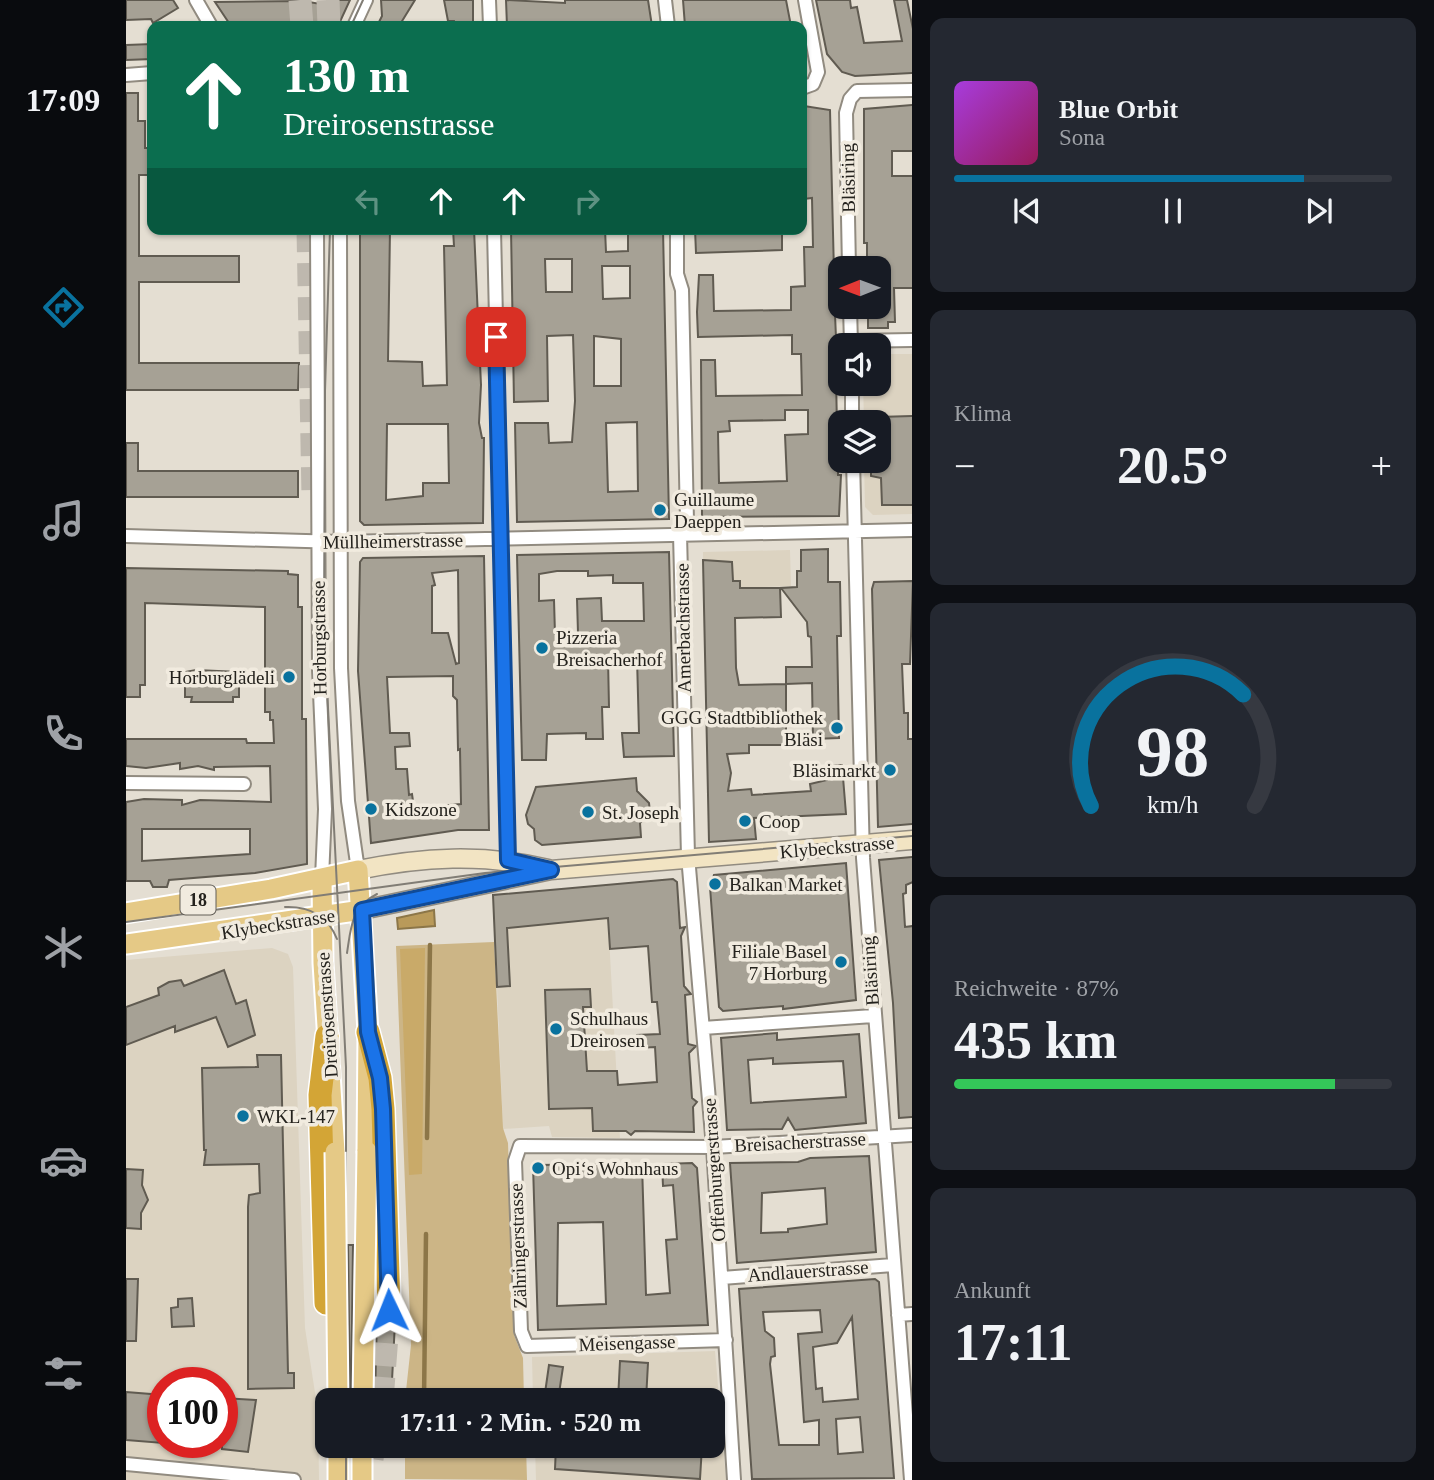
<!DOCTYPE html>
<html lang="de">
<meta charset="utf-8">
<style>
:root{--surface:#171b24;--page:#242831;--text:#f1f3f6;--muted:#9ea1a6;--line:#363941;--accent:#09729e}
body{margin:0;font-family:Georgia,serif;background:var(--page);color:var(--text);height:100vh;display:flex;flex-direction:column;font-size:26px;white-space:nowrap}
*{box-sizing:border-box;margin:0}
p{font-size:23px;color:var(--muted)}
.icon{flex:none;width:38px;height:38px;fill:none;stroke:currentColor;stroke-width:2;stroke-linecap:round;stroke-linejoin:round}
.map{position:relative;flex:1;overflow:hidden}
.drawer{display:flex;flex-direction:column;gap:18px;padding:18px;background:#0d0f14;width:522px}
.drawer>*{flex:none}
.guide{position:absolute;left:21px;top:21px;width:660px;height:214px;border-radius:14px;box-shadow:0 2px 5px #0004;background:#0b6e4f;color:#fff;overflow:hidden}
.needle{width:46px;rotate:269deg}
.buttons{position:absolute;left:702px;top:256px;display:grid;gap:14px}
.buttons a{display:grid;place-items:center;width:63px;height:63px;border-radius:14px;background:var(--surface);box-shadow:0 2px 5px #0004;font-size:35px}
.speed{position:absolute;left:21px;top:1367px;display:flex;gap:14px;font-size:35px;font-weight:700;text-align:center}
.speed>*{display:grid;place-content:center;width:91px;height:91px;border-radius:50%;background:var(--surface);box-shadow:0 2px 5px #0004;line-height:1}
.speed .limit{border:10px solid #d22;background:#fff;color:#111}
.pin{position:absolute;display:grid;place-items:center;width:60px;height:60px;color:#fff;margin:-30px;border-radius:14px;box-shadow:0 4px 10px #0006}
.me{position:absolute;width:77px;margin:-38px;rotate:358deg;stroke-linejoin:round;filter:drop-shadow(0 0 5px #0008)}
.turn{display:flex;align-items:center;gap:24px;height:147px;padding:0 21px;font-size:32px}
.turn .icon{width:91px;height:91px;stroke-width:2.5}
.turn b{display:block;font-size:49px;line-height:60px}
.lanes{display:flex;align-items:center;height:66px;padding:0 21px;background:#0003;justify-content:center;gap:35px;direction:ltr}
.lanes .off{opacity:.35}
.big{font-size:52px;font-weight:600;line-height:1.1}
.drawer .tile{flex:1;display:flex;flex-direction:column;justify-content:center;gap:10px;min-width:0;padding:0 24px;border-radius:14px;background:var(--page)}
.drawer .dial{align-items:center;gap:0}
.dial svg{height:182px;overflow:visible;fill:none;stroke:var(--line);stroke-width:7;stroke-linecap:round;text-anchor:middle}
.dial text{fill:var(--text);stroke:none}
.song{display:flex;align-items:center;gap:21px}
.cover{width:84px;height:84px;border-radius:10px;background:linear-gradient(135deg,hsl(280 70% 55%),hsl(330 70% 35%))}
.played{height:7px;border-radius:4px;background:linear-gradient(90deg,var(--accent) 80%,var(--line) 80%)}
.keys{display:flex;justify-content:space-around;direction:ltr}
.heat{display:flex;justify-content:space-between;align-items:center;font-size:38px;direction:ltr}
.charge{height:10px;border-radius:5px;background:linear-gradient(90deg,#34c759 87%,var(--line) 0)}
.trip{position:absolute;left:189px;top:1388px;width:410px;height:70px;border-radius:14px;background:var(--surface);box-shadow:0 2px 5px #0004;font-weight:600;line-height:70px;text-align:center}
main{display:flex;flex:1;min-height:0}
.menu{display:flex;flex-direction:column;width:126px;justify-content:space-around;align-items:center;background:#090b0e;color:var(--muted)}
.menu .icon{width:49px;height:49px}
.menu .current{color:var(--accent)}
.menu b{font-size:32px;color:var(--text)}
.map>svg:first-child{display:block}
</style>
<main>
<nav class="menu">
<b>17:09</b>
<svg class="icon current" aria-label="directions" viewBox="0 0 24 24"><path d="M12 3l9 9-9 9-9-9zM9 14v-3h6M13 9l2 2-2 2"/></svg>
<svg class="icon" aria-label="music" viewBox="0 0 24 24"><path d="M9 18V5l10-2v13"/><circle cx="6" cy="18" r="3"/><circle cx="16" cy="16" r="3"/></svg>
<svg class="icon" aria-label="phone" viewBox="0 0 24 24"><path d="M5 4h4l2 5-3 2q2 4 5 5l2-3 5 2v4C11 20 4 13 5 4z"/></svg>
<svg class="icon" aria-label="climate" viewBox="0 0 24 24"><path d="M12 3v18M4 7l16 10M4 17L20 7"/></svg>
<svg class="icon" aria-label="car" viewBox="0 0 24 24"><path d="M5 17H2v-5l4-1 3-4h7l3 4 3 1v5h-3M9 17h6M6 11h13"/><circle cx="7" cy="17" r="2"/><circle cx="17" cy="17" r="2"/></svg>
<svg class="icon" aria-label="filters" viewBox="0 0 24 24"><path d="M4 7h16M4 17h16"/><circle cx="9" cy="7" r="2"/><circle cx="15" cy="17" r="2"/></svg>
</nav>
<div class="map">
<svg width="787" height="1480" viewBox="0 0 787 1480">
<rect width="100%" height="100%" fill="#e4ded2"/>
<!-- built -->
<path fill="#dcd3c1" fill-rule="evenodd" d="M753,354H786V514L747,515L739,507L738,460H752V422H738L737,383H752Z
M664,550L665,586L577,589V552Z
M482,918L494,1138L426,1137L423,1126L377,1129L371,987L384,986L381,928Z
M146,948L162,954L167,967L179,1328L192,1412L193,1480H0V960ZM37,1382H96V1442H37Z
M589,1351L600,1480H410L409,1446H586V1400H407L406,1357Z"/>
<!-- green -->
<path fill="#ccb586" d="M368,942L377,1128L382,1143L388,1335L397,1358L398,1400H279L285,1345L270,946Z
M279,1446H400L401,1480L279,1479Z"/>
<!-- forest -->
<path fill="#c9aa69" d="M299,948L296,1174L283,1175L274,949Z"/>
<!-- water -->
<path fill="#b99a5a" stroke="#8c7648" stroke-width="2" d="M308,910L309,926L272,929L271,918Z"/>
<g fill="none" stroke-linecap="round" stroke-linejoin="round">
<!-- stream -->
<path stroke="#8c7648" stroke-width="4.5" d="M301,1138L304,945
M298,1400L300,1234
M297,1452V1446"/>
</g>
<!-- building -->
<path fill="#a6a195" stroke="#605b51" stroke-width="2" fill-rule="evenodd" d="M0,0H47L52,8L27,23L25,19L0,20Z
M202,0H224L212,26H105L89,2L177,1L200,5Z
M255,0H289L273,26H251L256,16Z
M318,0H347V26H329L328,21H322Z
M380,0L439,3V0H522L526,26H381Z
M557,0H660L665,26H559Z
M690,0H724L725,8L731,7L738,43L776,41L768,0H781L787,29V73L729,76L716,72L701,54Z
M26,44V59L0,60V45Z
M0,93H12V121H19V148H26V175H13V256H113V282H13V363H173L172,390H0Z
M787,105V151H766V176H787V288H768L769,322H762V328H742V306H752V268H741V243H738V109Z
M678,106L704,110L709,314L711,362H713L714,378H710L712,475H715L713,516L576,517L575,360H589L590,396L676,395L675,354H666V335L572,337L571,312L573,275H587L588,311L665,310V287L679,286L678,247H687L686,198L678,199L677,191L676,108ZM659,410H682V434L659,435L661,481L593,483L592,432L604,431L603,421L659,420Z
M234,229H264L262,361L296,362L297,386L321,385L318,246H328L327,229H348L355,385L353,423L356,438H358L357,523L238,525L234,521ZM261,424H322L323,483H297V496L260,500Z
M385,229H479L480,252L502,251V231L537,229L543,519L391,522L389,423H422L423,443L446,442L449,401L447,335L421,336L422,401L388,402ZM419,259H446V292H420ZM476,266H504V298L477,299ZM468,336L495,339V386H468ZM511,422L512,491L482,492L480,423Z
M569,229H656V250L570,253Z
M787,416V505H756L755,478L745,476V460H752V417Z
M0,443H12V471H172V497H0Z
M702,549V582H714L715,636H711L713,738L687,739L686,683L660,684V667H686L685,637L682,636L681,622L655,588L671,587V571H675V550Z
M543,552L548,756L498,757L496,733H513L511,658H482L483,707H476L477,739H460V733L421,734L420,760H396L391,555ZM431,571H462V576L487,575V583H517L518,621H476L475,598L451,599L452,633L429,634L428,600L413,601V574Z
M358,556L363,830H332L245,843L232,671L234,562L237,558ZM332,570L333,663L330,664L322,633H306V586L309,585L306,573ZM327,676V696L331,700L332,750L334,749L335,804L288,808L286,794L283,795L281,769H270L269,747L284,746L283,733H264L261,677Z
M577,560L606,562L607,581H614V588H654L655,617L609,618L610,668L613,685L660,684V731H665L666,745H623V753L601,754L605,773L602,791L625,789L626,795L685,791L684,784L701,780V766L716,765L720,814L628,818L630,839L583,842Z
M0,568L162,571V574L172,575V607H176V719H180L181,864L129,873L43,880L41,887H27L24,881H0V802L18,799L56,800V805L74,800L145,802L144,766L88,767V770L72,766L54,769V763L20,768L0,766V739H120L121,743H148L147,720H144V712H139V607L19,603V685H14V697H0ZM16,829H124V854L16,861Z
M787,581L784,664H776L778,713H782V739H787V824L752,827L746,589L748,582Z
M70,670L113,672V697H107V702H65L66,697H59V672Z
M510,778L511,791L523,803L524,812L514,823L515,837L416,845L409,840L408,829L402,824L400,815L410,787Z
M787,857V882L780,885V893L777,894L779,927L787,926V1117L773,1118L767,1003L753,860Z
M720,863L730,1000L657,1009V1006L597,1011L593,1007L584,887L588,875Z
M547,879L551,882L554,928L559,927L555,936L558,986L565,994L559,995L562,1044L570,1046L563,1053L566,1098L571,1102L567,1107L568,1132L509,1131L505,1135L500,1131H467L466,1108L423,1109L419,990L464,989L465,1007H457L461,1071H491L492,1085L531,1082L529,1047L512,1048L511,1035L534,1034L531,1002H526L522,946L484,949L482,918L381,928L384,986L371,987L367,895Z
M98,970L110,1004L120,1000L129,1035L102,1047L90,1017L49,1032V1026L0,1045V1007L33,995L32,988L43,982L55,980L58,986Z
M651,1033V1040L733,1034L740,1123L669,1130L662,1118L656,1129L601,1130L595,1038ZM647,1058V1064L717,1061L720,1097L625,1103L622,1060Z
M131,1055H155L162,1373H168V1388L122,1389V1207L123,1195L134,1193L133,1164L78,1165L80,1150H78L76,1068L132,1067Z
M743,1156L750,1252L611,1263L604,1163L672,1162L684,1158ZM699,1188L701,1224L662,1229V1232L635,1233L636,1193Z
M566,1163L571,1168L582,1325L412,1330L407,1165L516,1164L520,1295L544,1293L540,1240L551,1239L547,1185L537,1186L536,1164ZM477,1222L480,1304L431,1306L432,1223Z
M0,1169L17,1170L16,1185L22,1200L15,1213V1229L0,1228Z
M222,1245H227L225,1400H224Z
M0,1279H12L10,1341H0Z
M749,1279L753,1282L768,1478L626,1479L613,1289ZM694,1310L696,1332L672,1334L678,1422L693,1420V1445H653L644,1364L645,1357L649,1356L648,1338L639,1331L637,1312ZM726,1317L732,1399L697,1402L696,1388L690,1389L687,1347L711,1343ZM734,1417L737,1452L712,1454L710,1419Z
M66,1298L68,1326L46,1327L45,1308L52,1307V1299Z
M251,1316L257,1323L269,1322L265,1400H249Z
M494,1361L522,1363L520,1400H492Z
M423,1365L437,1367L432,1400H418Z
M0,1392L37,1395V1443L0,1440Z
M96,1398L130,1400L122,1452L96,1449Z
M430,1446H576L574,1479L429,1469Z"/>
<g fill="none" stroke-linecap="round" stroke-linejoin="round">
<!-- highway-tunnel -->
<path stroke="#beb8ae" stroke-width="23" stroke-dasharray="23 11" stroke-linecap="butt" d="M174,0L176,26
M202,0L203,26
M182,229L187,496
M256,1400L263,1310
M246,1459L248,1446"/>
<defs>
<path id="street" d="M70,0L85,26
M363,0L364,26
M539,0L542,26
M228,26L240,0
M0,75L26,73
M676,88L687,84L692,72L679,0
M191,229L193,669L199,809L196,878
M214,229L215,668L222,801L232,870
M368,229L382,860
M551,229V274L556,290L561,521L554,534L562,856L587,1147L608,1480
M723,268L720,113L724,99L731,91L787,90
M724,306L725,345
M725,341L787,340
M726,383V422
M727,460L737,858L785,1480
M0,536L214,542L787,530
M0,783L118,784
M577,1028L747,1016
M596,1278L767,1265
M772,1315L787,1314
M600,1340L401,1346L395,1331L389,1161L394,1146L587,1147L787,1135
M0,1464L168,1480"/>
<path id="secondary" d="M232,870C296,857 357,853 422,869
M236,910L425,870L787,840"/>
<path id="primary" d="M196,878L197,963L209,1152
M0,913L145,889L232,870L242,1032L241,1151
M0,944L236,910
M212,1480V1446
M236,1480V1446"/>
<path id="highway" d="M242,1032L254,1078L257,1109L263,1310
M200,1303L194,1095L201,1036"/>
</defs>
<!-- street casing -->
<use href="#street" stroke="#918b80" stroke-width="16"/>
<!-- secondary casing -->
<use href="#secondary" stroke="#918b80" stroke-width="21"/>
<!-- primary casing -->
<use href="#primary" stroke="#fff" stroke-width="23"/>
<!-- highway casing -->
<use href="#highway" stroke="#fff" stroke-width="26"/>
<!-- street -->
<use href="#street" stroke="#fff" stroke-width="12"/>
<!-- secondary -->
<use href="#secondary" stroke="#f2e4c3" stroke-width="18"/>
<!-- primary -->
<use href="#primary" stroke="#e5c986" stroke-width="19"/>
<!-- highway -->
<use href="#highway" stroke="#d3a536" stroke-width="23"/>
<!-- tram -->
<path stroke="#817d75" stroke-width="2" d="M225,26L237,0
M204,229L199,391L198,628L220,1067V1400
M159,907C183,906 202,916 211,939
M0,922L359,873L787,836
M221,953C225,927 225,907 251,894
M220,1480V1446"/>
<defs>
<path id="primary-bridge" d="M209,1152L212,1400
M237,1400L241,1151"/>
</defs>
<!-- primary-bridge casing -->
<use href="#primary-bridge" stroke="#fff" stroke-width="23" stroke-linecap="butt"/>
<!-- primary-bridge -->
<use href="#primary-bridge" stroke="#e5c986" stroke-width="19"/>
</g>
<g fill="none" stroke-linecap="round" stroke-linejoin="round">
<defs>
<path id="route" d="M263,1310L257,1109L254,1078L242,1032L236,910L425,870L382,860L370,337"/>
</defs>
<!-- route casing -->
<use href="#route" stroke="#114b97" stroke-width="18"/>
<!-- route -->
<use href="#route" stroke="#1a73e8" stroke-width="12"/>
</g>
<!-- markers -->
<g fill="#09729e" stroke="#f1ebdf" stroke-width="2.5">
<circle cx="534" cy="510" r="7"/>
<circle cx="416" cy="648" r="7"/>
<circle cx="163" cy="677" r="7"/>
<circle cx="711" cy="728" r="7"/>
<circle cx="764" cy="770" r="7"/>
<circle cx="245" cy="809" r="7"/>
<circle cx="462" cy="812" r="7"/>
<circle cx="619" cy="821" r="7"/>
<circle cx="589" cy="884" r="7"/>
<circle cx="715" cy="962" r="7"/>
<circle cx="430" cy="1029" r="7"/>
<circle cx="117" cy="1116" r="7"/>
<circle cx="412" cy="1168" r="7"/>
</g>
<g text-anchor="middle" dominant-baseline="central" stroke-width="7" stroke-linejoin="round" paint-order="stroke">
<!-- shield labels -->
<rect fill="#f1ebdf" stroke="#625e57" stroke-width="2" x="54.5" y="885.5" width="35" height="29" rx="5"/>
<g font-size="18" font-weight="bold" fill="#24221d">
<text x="72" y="900">18</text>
</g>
<!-- street labels -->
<g font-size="19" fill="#24221d" stroke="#f1ebdf">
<text transform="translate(722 178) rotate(-91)">Bläsiring</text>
<text transform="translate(267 541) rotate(-1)">Müllheimerstrasse</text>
<text transform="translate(557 628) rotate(-91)">Amerbachstrasse</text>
<text transform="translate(193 638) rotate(-91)">Horburgstrasse</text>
<text transform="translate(711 847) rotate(-5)">Klybeckstrasse</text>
<text transform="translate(152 924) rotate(-9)">Klybeckstrasse</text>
<text transform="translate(744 971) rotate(-94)">Bläsiring</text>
<text transform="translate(201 1015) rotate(-94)">Dreirosenstrasse</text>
<text transform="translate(674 1142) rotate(-3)">Breisacherstrasse</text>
<text transform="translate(588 1170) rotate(-94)">Offenburgerstrasse</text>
<text transform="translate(392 1246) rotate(-92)">Zähringerstrasse</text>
<text transform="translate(682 1271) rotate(-4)">Andlauerstrasse</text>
<text transform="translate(501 1343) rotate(-2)">Meisengasse</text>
</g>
<!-- poi labels -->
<g font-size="19" fill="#24221d" stroke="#f1ebdf" text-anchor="start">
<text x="548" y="499">Guillaume<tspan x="548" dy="22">Daeppen</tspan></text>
<text x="430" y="637">Pizzeria<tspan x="430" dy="22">Breisacherhof</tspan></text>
<text x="149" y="677" text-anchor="end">Horburglädeli</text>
<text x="697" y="717" text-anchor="end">GGG Stadtbibliothek<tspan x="697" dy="22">Bläsi</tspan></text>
<text x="750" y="770" text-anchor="end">Bläsimarkt</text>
<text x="259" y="809">Kidszone</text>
<text x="476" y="812">St. Joseph</text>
<text x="633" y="821">Coop</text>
<text x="603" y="884">Balkan Market</text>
<text x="701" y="951" text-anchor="end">Filiale Basel<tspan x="701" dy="22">7 Horburg</tspan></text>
<text x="444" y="1018">Schulhaus<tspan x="444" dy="22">Dreirosen</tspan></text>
<text x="131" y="1116">WKL-147</text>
<text x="426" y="1168">Opi‘s Wohnhaus</text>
</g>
</g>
</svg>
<div class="buttons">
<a><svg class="needle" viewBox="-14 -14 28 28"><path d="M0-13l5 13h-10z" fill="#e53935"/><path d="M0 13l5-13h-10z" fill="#9ea1a6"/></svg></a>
<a><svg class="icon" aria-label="sound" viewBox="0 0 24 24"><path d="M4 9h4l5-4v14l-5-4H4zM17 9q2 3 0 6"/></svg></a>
<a><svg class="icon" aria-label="layers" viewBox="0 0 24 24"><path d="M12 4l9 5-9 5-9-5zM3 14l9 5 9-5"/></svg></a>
</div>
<div class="speed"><div class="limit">100</div></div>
<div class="pin" style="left:370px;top:337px;background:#d93025"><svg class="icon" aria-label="arrive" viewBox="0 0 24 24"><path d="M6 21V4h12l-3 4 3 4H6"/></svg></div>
<svg class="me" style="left:263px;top:1310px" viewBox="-20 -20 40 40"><path d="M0-17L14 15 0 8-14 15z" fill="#1a73e8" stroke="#fff" stroke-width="4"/></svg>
<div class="trip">17:11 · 2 Min. · 520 m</div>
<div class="guide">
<div class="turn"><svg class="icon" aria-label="ahead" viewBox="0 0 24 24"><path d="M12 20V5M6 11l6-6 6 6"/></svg><div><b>130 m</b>Dreirosenstrasse</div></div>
<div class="lanes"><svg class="icon off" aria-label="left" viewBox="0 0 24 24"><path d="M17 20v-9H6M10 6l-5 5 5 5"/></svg><svg class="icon" aria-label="ahead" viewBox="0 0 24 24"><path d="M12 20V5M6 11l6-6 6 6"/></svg><svg class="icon" aria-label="ahead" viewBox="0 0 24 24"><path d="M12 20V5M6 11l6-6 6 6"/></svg><svg class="icon off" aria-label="right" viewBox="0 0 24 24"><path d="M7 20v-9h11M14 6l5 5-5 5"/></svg></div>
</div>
</div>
<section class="drawer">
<div class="tile">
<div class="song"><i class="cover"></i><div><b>Blue Orbit</b><p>Sona</p></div></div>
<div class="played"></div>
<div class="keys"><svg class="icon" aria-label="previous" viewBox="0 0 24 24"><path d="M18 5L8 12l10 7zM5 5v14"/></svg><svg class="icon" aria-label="pause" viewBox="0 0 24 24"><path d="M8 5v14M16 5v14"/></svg><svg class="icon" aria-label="next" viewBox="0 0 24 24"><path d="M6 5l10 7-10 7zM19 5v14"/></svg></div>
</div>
<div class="tile"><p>Klima</p>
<div class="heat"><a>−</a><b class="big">20.5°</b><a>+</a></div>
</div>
<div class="tile dial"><svg viewBox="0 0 100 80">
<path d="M14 69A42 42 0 1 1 86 69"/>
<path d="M14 69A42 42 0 0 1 81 20" stroke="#09729e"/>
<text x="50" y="56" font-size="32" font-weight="700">98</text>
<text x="50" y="72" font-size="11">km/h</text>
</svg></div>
<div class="tile"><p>Reichweite · 87%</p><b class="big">435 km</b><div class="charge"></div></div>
<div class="tile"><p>Ankunft</p><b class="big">17:11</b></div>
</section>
</main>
